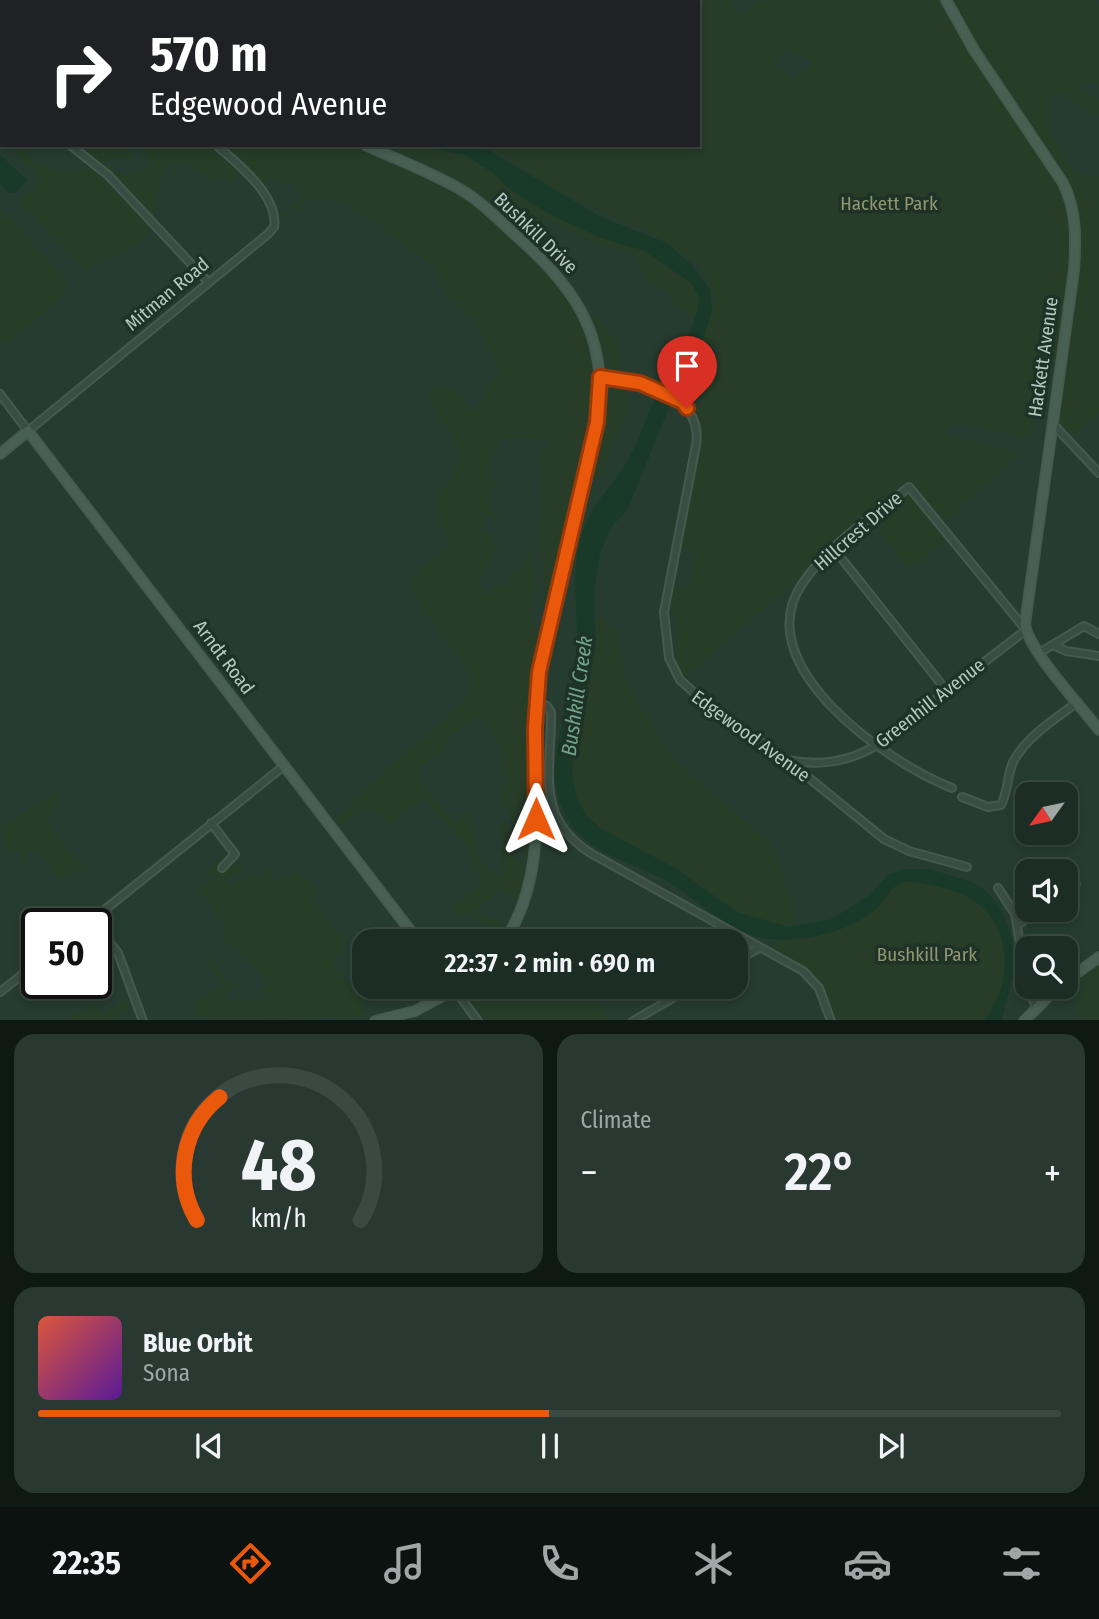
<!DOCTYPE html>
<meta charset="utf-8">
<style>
:root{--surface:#1c2d25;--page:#293932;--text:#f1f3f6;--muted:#a0a8a7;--line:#3a4942;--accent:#ea580c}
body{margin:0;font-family:"Fira Sans Condensed",sans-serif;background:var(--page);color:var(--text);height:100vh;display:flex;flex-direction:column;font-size:26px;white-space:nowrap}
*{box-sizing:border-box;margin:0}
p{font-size:23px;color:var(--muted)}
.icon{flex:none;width:38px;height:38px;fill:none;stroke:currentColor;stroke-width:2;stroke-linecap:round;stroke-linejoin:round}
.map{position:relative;height:1020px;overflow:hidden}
.drawer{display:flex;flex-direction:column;gap:14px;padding:14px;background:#0f1914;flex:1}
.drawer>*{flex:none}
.top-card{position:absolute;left:0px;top:0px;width:700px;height:147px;box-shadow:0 4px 10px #0003,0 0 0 2px var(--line);background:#202124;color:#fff;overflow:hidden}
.needle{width:46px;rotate:237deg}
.controls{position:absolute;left:1015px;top:782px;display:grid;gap:14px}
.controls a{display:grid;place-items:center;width:63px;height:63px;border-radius:14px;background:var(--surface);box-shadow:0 4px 10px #0003,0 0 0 2px var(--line);font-size:35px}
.speed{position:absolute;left:21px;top:908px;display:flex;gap:14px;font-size:35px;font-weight:700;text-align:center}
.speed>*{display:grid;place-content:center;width:91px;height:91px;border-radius:50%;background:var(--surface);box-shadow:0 4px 10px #0003,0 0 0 2px var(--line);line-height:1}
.speed .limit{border:4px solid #111;border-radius:10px;background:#fff;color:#111}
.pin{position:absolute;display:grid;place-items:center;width:60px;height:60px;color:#fff;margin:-72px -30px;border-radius:50% 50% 50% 0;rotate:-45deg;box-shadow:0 0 7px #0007}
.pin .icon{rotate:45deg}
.me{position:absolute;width:77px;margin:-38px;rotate:0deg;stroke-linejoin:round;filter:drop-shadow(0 0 5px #0008)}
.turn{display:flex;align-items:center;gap:24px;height:147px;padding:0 35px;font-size:32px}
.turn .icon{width:91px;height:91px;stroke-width:2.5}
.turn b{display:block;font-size:49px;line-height:60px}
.big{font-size:52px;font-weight:600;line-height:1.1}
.drawer .widget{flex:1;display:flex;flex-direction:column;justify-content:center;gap:10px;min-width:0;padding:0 24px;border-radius:21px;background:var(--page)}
.drawer .dial{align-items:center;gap:0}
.dial svg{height:182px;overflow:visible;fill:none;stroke:var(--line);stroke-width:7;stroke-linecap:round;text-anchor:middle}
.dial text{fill:var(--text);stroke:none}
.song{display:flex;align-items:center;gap:21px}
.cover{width:84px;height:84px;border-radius:10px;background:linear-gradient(135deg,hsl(10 70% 55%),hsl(270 70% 35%))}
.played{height:7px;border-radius:4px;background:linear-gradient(90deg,var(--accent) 50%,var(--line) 50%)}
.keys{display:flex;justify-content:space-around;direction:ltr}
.heat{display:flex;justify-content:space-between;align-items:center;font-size:38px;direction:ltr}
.drawer .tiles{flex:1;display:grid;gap:14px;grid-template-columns:1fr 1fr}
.widget:last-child{grid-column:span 2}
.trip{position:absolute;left:352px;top:929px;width:396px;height:70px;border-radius:21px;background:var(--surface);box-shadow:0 4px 10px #0003,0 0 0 2px var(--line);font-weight:600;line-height:70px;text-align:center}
.dock{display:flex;height:112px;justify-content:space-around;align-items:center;background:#0b120f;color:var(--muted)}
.dock .icon{width:49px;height:49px}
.dock .selected{color:var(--accent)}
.dock b{font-size:32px;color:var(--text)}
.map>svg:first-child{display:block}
</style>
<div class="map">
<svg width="1099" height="1021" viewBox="0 0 1099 1021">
<rect width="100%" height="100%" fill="#263c31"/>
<!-- green -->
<path fill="#273d28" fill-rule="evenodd" d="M301,0H729L741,16L763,0H941L1065,179L971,36L951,0H1092L1099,7V86L1094,81L1076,88L1099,100V114L1078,105L1062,93L1049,98C1038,128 1065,148 1075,175L1099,176V413L1070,440L1052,423L1068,308L1063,307L1056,361L1038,357L1040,392L1032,418L1031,431L1026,438L956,422L943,434L1022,453L938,528L946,539L910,570L867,519L685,678L673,661C680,642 681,626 669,609L674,585L688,588L695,552L680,547L700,440L695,415L719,347L709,344L705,362L694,387L690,386L685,397L677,394C692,374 694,364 701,342C706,327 714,317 714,301C712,250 625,223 588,205C552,189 519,166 486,145H698V2ZM787,49L813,62L793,80L774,61Z
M15,145H32L29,152L33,160C49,172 70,175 88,167L94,170L151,228L147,236L114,259L103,257L85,271L19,201L41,180L13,151Z
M90,145H139L130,152L135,162L118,157L100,164L88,154Z
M141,145H208L239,173L232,184L223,177L212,183C193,169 192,160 166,167C157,182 160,200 154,217L102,166H110L124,176L152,168L153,163Z
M224,145H347L456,190L497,223L562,289L583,327L596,385L588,391L591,408L549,599H545L539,526L542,487L539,457V452L551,444L549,439L502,438L491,457L488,477L497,483L488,497L490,508L501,520L499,523L485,516L482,531L492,538L496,549L480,577L484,595L490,594L496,585H506L514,570H519L526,559L530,537L532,539L537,575L530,615L538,632L529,707L531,861L529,863L524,858L515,824L499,799L500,790L508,779L503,764L506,755L480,715L454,733L442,752L419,767C418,793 445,803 457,825L462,812L468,811L480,860L501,877L504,867L500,821L507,823L517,858L528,871L518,901L506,892H497L474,912L490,919L499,917L502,923L496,941H487L494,930L464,913L457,917L452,905L477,887L480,878L471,863V850L421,798L389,825L372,808L364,806L341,826L336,820L362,791L464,702L475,682L410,590V578L448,545L435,503L463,455L429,401L428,392L435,386L454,387L476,413L486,387L500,370L474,322L447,295L435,269L381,226L335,200H307L285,220L283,215L303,196L294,182L286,186L271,179L260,183Z
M381,145L443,149L465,155L493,173L506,186L583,229L604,239L643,250L694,286L699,297L697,312L690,317L674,304L667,292L648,281L633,253L594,244L539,215L551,250L545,254L531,240L535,232L530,226L522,232L467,187L440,170L404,155L396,147Z
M0,207L65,278L68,289L60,299L5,345L0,340Z
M593,312C607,328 627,349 619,373L609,368L590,315Z
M621,385L627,387L629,412L607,457L609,462L596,480L590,479L613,389Z
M597,615L617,631L627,683L671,756L771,844L792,900L796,926C749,927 720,897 683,873C656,855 620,846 595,824C555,789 580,737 588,694C593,668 596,642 597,615Z
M56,791L59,796L48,822L69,852L86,867L60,880L35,850L26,854L28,866L17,852L6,851L0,828Z
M228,851L231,866L241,864L244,872L224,878L230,887L249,875L260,877L272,866L274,869L270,880L277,882L296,870L318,889L311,898L333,928L346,940L344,950L332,963L361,997L367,1016L226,1020L194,1015L193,1005L198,998L223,987L205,957L209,954L225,978L234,984L224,996L231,1002L241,998L267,1001L272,996L260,992L269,981C252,970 246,953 226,945L223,923L196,886L216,879L209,874L200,877Z
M910,881C927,885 948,886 963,893C996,909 1012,950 1002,986C999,998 991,1009 986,1020H835C822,982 811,971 776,954L775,940C812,939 848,930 877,907C892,895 887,886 910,881Z
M1099,963V1020H1082L1075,1011L1084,983L1079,978Z
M476,987H584L610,1020H485L466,994Z
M127,999L131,1009L114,1020H63L96,1004L100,1017Z"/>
<!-- water -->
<path fill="#193a29" d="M413,145H480L599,216L667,243L695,268L710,290L712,311L695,365L668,410L627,511L612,526L600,553L594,592L596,645L572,770L577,799L586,815L600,828L675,868L737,912L788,927L832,919L868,896L888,875L903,869H929L972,882L984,889L1000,907L1011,933L1015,965L1002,1020H986C991,1009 1000,996 1002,983C1013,936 990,898 943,888C933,886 919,881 909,882C891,883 889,895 879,906C854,931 804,943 770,939C729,935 699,900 665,880C637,865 602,857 578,833C567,821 559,803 556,787C551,748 569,705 575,667C582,619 566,569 586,523C595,502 609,489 621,471C639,445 646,414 661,387C677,358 696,330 699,297L690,282L643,250L604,239L553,216L512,191L493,173L465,155Z
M0,155L27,180L16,193H9L0,184Z"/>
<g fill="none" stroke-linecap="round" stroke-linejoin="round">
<defs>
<path id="street" d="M94,0L95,2
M198,2V0
M70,145L108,175L208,282
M600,377C639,380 704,394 696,445L664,612L669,658L680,680L708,705L787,760L884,839L909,851L967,867
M0,394L28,431L268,234L274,227C279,196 237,163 216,145
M1052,423L1099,473
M834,549L946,690
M1053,645L1066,651L1099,656
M1039,653L1084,626L1099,634
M536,701L547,706L551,712C552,769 533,818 592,854L803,971L819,988L831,1021
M787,760C819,766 848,763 877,745L1026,630L909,487C873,516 828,545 802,584C747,666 888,763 952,788
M962,797L988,807L1001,805C1008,792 1007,776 1013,762C1026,737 1056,718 1078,702
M211,823L235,854L222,868
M998,888L1015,914L1027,985
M1066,892L1076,884
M87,924L285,765
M1018,925L1039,910
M96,926L118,953L143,1021
M735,962L759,948
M1028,987L1036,1008
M455,990L478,1021
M0,992L37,963
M633,1021L692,987"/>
<path id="secondary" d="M218,0L219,2
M946,0L974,50L1063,183C1077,211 1076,239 1074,270L1025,624C1028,650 1081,706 1099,730
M365,145C396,159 428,171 458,188C478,199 495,216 512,232C571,284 607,329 599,412C582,499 552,584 539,671C525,762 558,860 504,942
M0,454L28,431L419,942
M1066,981L1099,957
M375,1021L415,1011L459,987
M1024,1021L1058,987"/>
</defs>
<!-- street casing -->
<use href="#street" stroke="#45594f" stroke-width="10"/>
<!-- secondary casing -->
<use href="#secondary" stroke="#45594f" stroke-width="12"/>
<!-- street -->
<use href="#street" stroke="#394d43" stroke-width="6"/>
<!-- secondary -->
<use href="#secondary" stroke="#485f54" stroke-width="9"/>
</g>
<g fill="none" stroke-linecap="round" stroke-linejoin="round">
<defs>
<path id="route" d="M536,819L535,728L539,672L597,422L600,377L640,383L683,402L687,408"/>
</defs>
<!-- route casing -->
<use href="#route" stroke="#983908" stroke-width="18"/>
<!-- route -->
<use href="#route" stroke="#ea580c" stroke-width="12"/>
</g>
<g text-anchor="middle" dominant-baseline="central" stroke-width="7" stroke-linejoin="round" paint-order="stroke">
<!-- park labels -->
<g font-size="19" fill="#91976e" stroke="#1e3228">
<text x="889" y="203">Hackett Park</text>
<text x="927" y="954">Bushkill Park</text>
</g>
<!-- street labels -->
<g font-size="19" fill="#b5c8bf" stroke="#1e3228">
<text transform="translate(536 233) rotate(44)">Bushkill Drive</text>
<text transform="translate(167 294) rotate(-40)">Mitman Road</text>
<text transform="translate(1043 357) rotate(-82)">Hackett Avenue</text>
<text transform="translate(858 531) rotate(-41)">Hillcrest Drive</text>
<text transform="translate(224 657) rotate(53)">Arndt Road</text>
<text transform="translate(930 703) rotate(-38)">Greenhill Avenue</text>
<text transform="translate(751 736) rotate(36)">Edgewood Avenue</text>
</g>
<!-- water labels -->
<g font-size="21" font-style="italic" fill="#71a489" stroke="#1e3228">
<text transform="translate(577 696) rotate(-82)">Bushkill Creek</text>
</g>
</g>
</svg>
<div class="controls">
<a><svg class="needle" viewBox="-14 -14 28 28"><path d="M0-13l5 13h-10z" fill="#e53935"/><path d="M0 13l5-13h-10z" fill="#a0a8a7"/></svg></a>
<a><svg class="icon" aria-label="sound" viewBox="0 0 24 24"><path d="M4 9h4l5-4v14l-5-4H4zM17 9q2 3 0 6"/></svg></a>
<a><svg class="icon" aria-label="search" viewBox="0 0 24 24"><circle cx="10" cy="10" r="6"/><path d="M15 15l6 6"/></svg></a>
</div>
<div class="speed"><div class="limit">50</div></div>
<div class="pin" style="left:687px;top:408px;background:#d93025"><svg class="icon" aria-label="arrive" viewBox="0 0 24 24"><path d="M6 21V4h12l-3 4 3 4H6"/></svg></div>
<svg class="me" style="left:536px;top:819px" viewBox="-20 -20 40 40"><path d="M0-17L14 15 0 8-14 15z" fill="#ea580c" stroke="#fff" stroke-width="4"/></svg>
<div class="trip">22:37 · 2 min · 690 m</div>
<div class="top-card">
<div class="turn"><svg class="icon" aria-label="right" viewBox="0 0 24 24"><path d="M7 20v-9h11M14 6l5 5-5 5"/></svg><div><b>570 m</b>Edgewood Avenue</div></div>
</div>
</div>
<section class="drawer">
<div class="tiles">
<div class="widget dial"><svg viewBox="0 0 100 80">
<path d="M14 69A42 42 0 1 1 86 69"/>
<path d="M14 69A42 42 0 0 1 24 15" stroke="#ea580c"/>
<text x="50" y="56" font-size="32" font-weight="700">48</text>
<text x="50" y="72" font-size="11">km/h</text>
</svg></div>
<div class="widget"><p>Climate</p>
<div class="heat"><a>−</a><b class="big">22°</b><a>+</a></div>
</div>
<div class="widget">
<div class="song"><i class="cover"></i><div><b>Blue Orbit</b><p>Sona</p></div></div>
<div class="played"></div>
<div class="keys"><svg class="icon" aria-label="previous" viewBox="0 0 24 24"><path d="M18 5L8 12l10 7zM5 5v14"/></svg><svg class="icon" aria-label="pause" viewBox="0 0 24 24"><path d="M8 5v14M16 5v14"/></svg><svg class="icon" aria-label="next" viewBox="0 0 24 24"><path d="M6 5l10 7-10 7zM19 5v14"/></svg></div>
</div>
</div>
</section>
<nav class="dock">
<b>22:35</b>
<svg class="icon selected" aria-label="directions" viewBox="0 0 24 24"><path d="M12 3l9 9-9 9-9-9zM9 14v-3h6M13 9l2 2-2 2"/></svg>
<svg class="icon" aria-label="music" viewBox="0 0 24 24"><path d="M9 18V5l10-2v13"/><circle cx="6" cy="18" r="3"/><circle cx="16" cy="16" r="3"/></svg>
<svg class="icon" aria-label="phone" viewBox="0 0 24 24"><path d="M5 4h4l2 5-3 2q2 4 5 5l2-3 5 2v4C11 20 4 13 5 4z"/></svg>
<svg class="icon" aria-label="climate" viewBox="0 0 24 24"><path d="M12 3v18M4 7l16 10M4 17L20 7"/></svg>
<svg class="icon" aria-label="car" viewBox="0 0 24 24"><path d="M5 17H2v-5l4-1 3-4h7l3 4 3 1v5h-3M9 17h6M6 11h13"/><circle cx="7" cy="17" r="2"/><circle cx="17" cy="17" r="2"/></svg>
<svg class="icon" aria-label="filters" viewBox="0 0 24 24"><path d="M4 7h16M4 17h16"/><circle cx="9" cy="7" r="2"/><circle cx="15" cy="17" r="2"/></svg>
</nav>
